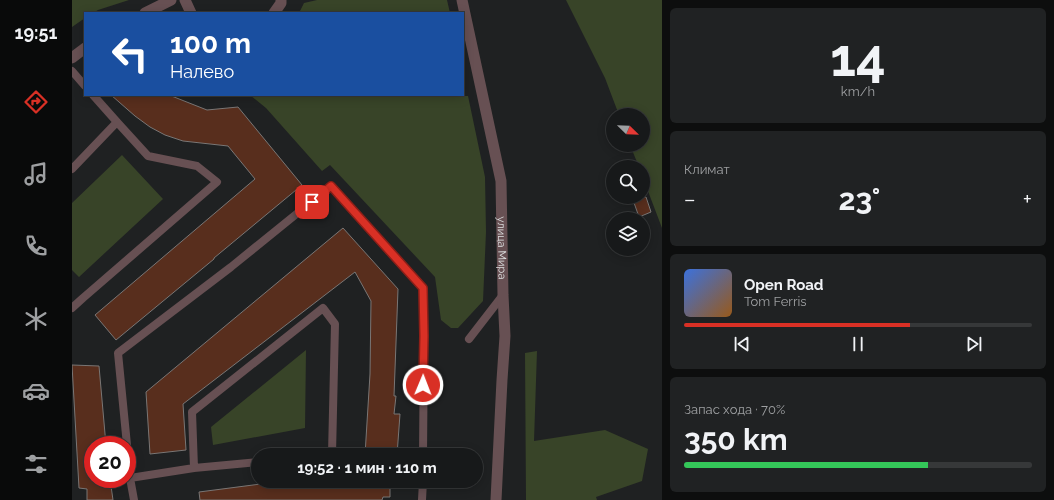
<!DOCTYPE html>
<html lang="ru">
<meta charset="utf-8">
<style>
:root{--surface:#17191a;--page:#202223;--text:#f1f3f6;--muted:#9ea0a2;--line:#363839;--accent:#d93025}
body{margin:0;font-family:Raleway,sans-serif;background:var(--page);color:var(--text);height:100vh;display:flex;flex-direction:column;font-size:15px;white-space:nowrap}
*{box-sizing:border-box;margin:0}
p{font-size:13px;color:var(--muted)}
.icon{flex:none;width:22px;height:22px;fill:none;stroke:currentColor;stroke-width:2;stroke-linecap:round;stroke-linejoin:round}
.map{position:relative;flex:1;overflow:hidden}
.side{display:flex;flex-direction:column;gap:8px;padding:8px;background:#0d0e0e;width:392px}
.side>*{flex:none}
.top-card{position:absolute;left:12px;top:12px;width:380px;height:84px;border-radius:0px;box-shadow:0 2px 10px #0003,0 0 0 1px var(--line);background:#1a4fa0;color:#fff;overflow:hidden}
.needle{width:26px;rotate:113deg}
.controls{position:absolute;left:534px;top:108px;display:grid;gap:8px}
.controls a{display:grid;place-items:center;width:44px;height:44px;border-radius:50%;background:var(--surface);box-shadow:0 2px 10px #0003,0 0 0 1px var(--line);font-size:20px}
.speed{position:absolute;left:12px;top:436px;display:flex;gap:8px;font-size:20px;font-weight:700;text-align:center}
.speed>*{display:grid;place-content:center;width:52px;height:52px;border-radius:50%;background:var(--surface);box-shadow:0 2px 10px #0003,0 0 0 1px var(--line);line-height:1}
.speed .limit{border:6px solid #d22;background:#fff;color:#111}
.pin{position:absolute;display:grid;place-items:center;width:34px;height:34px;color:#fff;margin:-17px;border-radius:8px;box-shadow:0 2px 6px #0006}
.me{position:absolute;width:44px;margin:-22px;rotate:1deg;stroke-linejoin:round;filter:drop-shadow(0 0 3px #0008)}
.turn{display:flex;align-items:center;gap:14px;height:84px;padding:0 20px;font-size:18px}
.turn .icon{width:52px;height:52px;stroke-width:2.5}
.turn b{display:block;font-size:28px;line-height:34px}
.big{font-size:30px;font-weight:700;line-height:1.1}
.side .card{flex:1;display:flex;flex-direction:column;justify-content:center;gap:6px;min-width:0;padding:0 14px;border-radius:6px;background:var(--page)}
.side .dial{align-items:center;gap:0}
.dial b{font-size:52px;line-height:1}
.song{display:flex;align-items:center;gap:12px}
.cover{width:48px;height:48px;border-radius:6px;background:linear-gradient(135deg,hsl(220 70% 55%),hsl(30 70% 35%))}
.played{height:4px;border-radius:2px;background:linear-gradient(90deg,var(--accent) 65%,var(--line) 65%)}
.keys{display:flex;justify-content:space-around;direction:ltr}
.heat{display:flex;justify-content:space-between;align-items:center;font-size:22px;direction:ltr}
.charge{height:6px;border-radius:3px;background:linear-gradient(90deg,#34c759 70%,var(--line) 0)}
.trip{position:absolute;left:179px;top:448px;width:232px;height:40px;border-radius:20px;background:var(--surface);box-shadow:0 2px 10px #0003,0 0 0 1px var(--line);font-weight:700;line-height:40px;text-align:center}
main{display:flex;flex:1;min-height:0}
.menu{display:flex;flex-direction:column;width:72px;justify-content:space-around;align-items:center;background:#090a0a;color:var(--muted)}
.menu .icon{width:28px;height:28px}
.menu .on{color:var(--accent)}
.menu b{font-size:18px;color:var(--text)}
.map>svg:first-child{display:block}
</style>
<main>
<nav class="menu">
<b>19:51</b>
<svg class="icon on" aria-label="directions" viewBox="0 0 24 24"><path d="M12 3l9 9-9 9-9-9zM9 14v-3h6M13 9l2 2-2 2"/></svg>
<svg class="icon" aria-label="music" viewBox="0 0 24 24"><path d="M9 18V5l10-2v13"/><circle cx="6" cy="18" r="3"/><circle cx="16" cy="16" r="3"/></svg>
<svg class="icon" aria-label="phone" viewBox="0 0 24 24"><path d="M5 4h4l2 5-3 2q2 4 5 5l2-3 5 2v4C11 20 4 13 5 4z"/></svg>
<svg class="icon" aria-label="climate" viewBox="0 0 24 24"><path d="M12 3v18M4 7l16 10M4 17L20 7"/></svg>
<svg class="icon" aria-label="car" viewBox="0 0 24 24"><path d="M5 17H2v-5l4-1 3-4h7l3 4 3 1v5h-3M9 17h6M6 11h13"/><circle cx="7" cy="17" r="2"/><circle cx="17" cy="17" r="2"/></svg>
<svg class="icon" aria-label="filters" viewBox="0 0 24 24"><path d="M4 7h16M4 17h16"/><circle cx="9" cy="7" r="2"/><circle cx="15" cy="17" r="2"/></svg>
</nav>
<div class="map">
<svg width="590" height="500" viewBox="0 0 590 500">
<rect width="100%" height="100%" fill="#1f2122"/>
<!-- green -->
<path fill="#384428" d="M0,0H57L26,10L21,13H13V18L0,27Z
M245,0H375L378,13H227L232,3Z
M494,0H590V228L571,178V167H567L558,145H571V115H547L533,78Z
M178,95L396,96L413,177L414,232L411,301L386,328H379L369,320L363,277L258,165L250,171L194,108Z
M50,155L91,199L7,277L0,270V203Z
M234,350L233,428L141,445L139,427Z
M465,351L462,441L533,430L576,449L570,481L524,497L525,500H454L453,353Z"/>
<!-- building -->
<path fill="#582e1d" stroke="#797675" d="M39,95H97L135,110L166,107L230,185L142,258V259L44,340L23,315L183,179L156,146L111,141L93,135L78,127L63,116Z
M560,197H574L579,212L567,217Z
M271,228L326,289L322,396H324L322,414H328L325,455H293L298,374L299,301L283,272L111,404L114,450L78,454L74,392Z
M0,365L27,366L34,445H21V479H38L41,500H15V489L7,488Z
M212,481H318V497H311L310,500H128L127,492Z"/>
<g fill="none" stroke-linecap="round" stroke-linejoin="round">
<!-- service -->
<path stroke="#675053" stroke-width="8" d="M0,71L13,86
M21,95L45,122
M0,169L45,122L76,156L125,166L145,182L11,298L0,308
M397,339L431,295
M55,445L46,353L159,267L259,186L351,288L352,336L351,455
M55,449L58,478L62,500
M122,468L120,412L251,308L263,324L260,454L247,455
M58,478L122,468L186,462
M350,500L351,481"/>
<!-- minor -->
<g stroke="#675053" stroke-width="11">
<path d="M113,0L119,13"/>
<path id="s1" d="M390,0L429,181L431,295L433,336L430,380L424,500"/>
<path d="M73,13L99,0"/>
<path d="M202,13L209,3V0"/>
<path d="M0,58L13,48"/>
</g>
</g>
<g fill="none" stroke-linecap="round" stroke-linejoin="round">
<defs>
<path id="route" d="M240,202L259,186L351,288L352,336L351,385"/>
</defs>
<!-- route casing -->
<use href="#route" stroke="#8d1f18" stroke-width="10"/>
<!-- route -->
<use href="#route" stroke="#d93025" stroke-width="7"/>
</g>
<g text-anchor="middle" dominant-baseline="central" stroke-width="3" stroke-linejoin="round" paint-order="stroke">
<!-- street labels -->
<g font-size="11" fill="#dee0e1" stroke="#151719">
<text stroke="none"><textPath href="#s1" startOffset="252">улица Мира</textPath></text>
</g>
</g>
</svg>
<div class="controls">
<a><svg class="needle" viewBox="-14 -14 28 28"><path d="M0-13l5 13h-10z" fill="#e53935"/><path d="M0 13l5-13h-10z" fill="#9ea0a2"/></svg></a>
<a><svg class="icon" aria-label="search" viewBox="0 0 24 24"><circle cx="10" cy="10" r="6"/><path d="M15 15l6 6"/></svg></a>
<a><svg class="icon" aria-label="layers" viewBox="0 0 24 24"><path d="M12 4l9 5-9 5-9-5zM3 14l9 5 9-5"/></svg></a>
</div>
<div class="speed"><div class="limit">20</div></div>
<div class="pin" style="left:240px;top:202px;background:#d93025"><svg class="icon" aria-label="arrive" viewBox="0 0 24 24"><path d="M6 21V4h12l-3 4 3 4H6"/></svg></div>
<svg class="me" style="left:351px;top:385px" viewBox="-20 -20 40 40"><circle r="17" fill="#d93025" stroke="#fff" stroke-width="3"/><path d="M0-11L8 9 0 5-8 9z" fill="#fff"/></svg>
<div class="trip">19:52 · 1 мин · 110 m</div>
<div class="top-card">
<div class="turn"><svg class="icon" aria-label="left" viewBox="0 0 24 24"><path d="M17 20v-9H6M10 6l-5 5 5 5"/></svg><div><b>100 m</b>Налево</div></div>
</div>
</div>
<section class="side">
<div class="card dial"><b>14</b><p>km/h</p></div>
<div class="card"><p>Климат</p>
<div class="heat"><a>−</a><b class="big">23°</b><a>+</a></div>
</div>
<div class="card">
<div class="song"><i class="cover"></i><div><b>Open Road</b><p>Tom Ferris</p></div></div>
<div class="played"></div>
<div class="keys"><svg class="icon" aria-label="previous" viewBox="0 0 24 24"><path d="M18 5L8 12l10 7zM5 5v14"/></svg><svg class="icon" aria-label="pause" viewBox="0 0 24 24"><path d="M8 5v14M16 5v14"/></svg><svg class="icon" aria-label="next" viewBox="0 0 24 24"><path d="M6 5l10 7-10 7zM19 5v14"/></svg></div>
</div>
<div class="card"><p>Запас хода · 70%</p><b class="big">350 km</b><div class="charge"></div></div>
</section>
</main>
